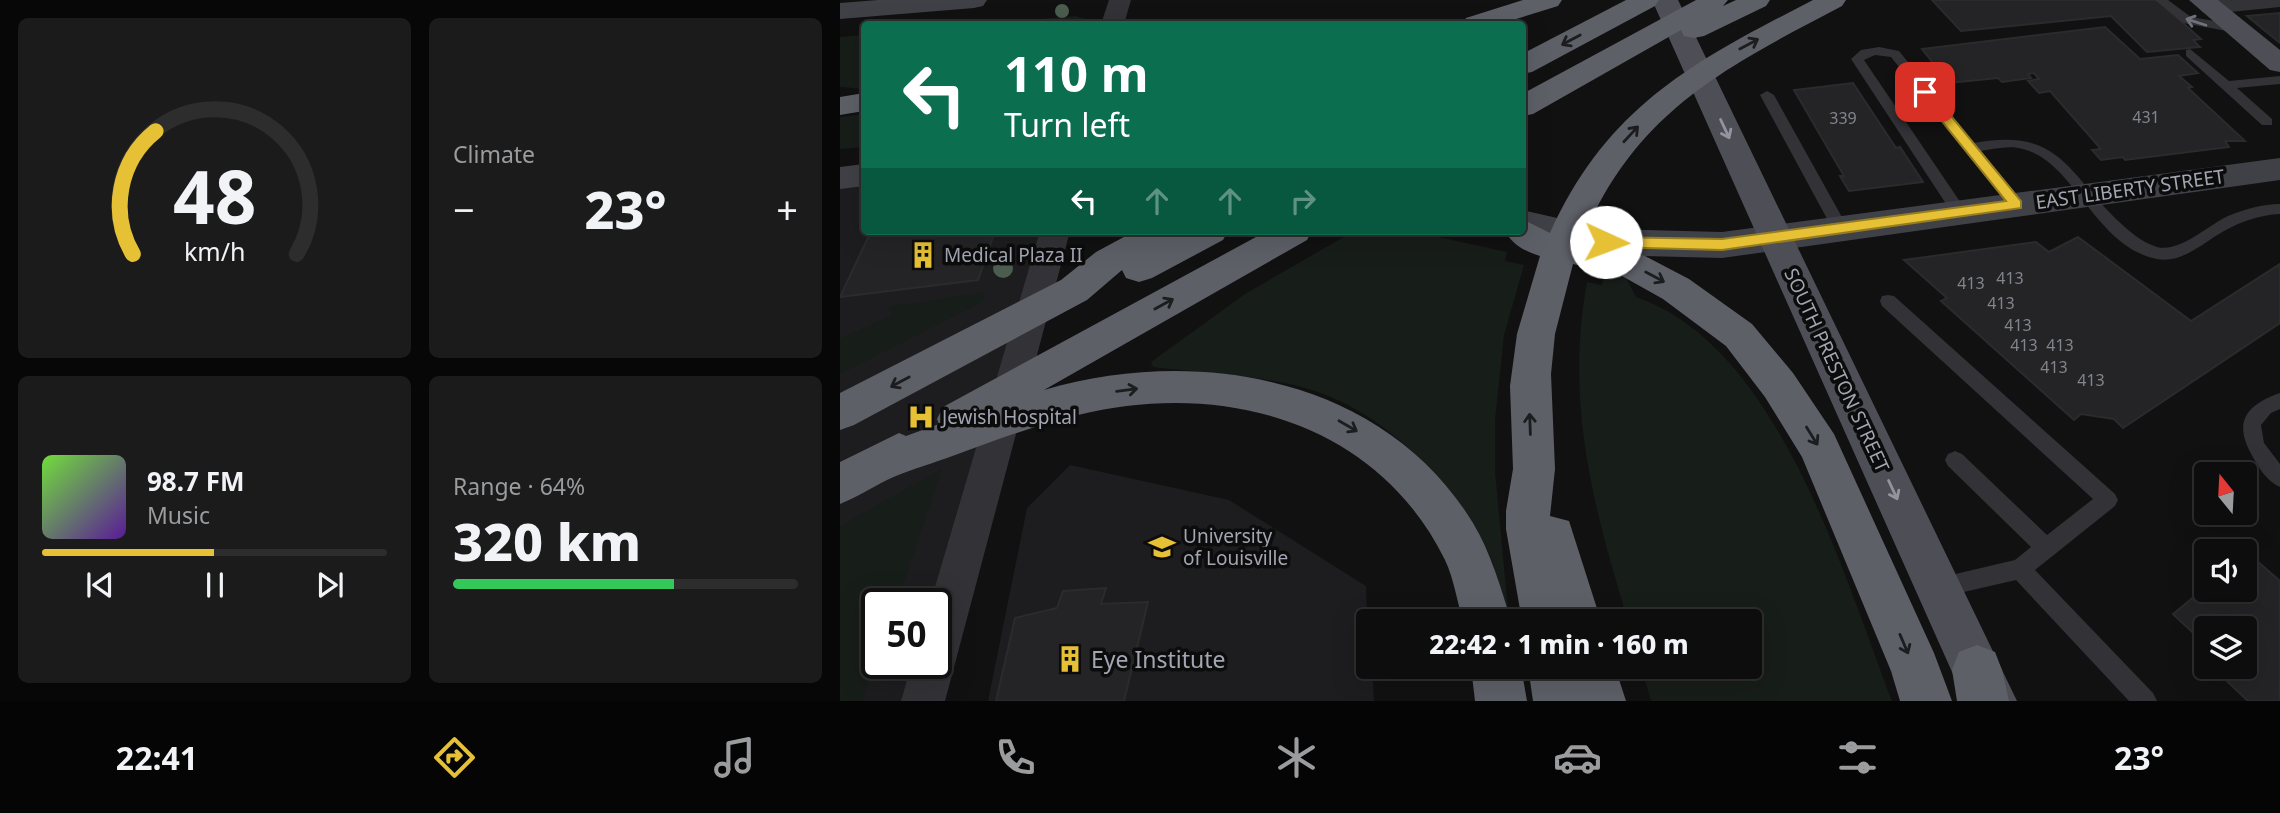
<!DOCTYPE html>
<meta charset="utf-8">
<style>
:root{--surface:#0d0d0e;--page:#1b1b1c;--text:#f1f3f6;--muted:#9a9c9e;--line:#2d2d2e;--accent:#e6c035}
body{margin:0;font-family:"Noto Sans",sans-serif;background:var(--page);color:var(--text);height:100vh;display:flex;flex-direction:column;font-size:26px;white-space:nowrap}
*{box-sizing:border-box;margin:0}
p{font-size:23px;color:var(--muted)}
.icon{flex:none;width:38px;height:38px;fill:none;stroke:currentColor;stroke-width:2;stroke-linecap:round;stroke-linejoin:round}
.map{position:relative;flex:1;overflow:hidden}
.panel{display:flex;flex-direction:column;gap:18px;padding:18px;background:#070708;width:840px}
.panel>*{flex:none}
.hud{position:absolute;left:21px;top:21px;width:665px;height:214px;border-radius:7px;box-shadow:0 7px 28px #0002,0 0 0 2px var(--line);background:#0b6e4f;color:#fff;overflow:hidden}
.needle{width:46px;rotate:342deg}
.tools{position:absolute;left:1354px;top:462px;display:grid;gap:14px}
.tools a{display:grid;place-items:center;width:63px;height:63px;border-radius:7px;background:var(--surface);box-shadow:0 7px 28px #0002,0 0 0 2px var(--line);font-size:35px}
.speed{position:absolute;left:21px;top:588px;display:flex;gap:14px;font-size:35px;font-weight:700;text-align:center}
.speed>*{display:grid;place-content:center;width:91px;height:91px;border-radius:50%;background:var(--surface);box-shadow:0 7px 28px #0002,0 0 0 2px var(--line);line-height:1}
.speed .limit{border:4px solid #111;border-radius:10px;background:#fff;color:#111}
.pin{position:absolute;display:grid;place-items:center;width:60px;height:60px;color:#fff;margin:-30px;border-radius:14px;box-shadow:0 4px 10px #0006}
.me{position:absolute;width:77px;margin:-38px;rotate:92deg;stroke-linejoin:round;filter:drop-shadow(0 0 5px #0008)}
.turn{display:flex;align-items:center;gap:24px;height:147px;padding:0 28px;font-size:32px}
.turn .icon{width:91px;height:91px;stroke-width:2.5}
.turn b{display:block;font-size:49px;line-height:60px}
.lanes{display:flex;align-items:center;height:66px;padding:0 28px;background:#0003;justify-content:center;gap:35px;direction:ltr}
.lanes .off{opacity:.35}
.big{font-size:52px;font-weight:800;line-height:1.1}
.panel .widget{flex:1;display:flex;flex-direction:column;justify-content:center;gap:10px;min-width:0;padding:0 24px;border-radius:10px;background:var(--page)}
.panel .dial{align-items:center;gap:0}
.dial svg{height:182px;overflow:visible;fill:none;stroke:var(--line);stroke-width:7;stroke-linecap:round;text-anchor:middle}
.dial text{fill:var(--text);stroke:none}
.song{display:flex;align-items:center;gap:21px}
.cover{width:84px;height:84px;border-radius:10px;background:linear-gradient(135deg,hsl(100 70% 55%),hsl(270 70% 35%))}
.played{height:7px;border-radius:4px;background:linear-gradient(90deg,var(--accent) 50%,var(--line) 50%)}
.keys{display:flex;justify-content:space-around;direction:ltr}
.heat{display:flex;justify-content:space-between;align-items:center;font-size:38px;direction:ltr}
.charge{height:10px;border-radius:5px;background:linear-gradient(90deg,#34c759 64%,var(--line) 0)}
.panel .tiles{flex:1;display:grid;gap:18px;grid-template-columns:repeat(2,1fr)}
.trip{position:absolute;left:516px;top:609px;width:406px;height:70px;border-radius:7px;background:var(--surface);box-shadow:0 7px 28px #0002,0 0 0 2px var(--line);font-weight:800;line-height:70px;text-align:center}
.tab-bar{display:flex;height:112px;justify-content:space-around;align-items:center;background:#050506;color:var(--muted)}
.tab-bar .icon{width:49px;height:49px}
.tab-bar .current{color:var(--accent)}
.tab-bar b{font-size:32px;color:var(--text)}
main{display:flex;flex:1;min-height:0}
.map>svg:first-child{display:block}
</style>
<main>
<section class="panel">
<div class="tiles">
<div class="widget dial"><svg viewBox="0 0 100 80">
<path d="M14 69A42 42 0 1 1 86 69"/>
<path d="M14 69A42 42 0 0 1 24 15" stroke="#e6c035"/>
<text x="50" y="56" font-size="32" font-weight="700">48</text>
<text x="50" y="72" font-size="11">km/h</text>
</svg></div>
<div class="widget"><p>Climate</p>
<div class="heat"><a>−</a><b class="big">23°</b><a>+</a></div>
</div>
<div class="widget">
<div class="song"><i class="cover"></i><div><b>98.7 FM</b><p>Music</p></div></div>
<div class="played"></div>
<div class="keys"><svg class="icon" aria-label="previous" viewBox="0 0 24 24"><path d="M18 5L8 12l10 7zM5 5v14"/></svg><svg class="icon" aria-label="pause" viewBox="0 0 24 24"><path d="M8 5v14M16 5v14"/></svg><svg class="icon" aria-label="next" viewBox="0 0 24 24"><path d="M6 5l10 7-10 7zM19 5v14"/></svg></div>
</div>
<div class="widget"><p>Range · 64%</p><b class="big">320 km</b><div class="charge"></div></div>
</div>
</section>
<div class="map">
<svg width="1440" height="701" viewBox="0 0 1440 701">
<rect width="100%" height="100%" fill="#111112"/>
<!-- built -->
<path fill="#1d1d1f" d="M24,175V231H215L96,604H37V663H94L83,701H0V178Z
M230,465L389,500L526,586L528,667H532L534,701H148L187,508Z"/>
<!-- green -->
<path fill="#171d19" d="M236,16L246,19L244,24H140Z
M24,35V89L0,87V37Z
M24,114V147L0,149V117Z
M514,231H571L667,252L665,261L684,265L664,335L655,420V471L669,621C659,603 659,576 650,556C618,490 555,422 486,395C440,376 363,373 313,367L311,362L405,294Z
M765,266L785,276L796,297C938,345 1003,574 1052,701H811L801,667H910V621H788C753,505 725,404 747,282L762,285Z
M145,292L143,301L0,374V339L52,315L48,307Z
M102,469L56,604H37V659L22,701H0V526Z"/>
<!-- building -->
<path fill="#242426" stroke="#2b2b2e" stroke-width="2" d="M1092,0H1317L1361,39L1353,40L1360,47L1307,52L1271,16L1121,31Z
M1440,13V43L1407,16Z
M1265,27L1300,59L1338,55L1358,73L1339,76L1352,87L1348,88L1405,141H1385L1389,147L1285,160L1283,157L1261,160L1252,150L1261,149L1210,91L1199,93L1188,81L1199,79L1194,73L1188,74L1191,78L1162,82L1158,78L1109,83L1082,49Z
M1013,83L1056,148L1060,147L1083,182L1009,191L1000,176H1004L954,90Z
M31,231H155L138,280L0,297Z
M1238,237L1351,321L1440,264V323L1283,428L1274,419L1241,414L1234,420L1101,301L1107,298L1064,260L1196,242L1209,252Z
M1408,553L1440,581V701H1408L1373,668L1405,667V628H1367V646L1333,614L1367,586V590H1405V555Z
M266,588L261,604L308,602L284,701H156L175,618L217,608L223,591Z"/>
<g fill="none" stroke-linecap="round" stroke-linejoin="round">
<!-- service -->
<path fill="#323237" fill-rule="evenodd" d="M1315,0H1328L1351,17L1398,25L1404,29L1398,33L1343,23Z
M1039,47L1059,51L1134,143C1219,128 1225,169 1277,220C1289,231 1301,242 1317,247C1340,253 1368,225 1388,216C1405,209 1422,204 1440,204V214C1420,215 1402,221 1384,231C1364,242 1342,264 1317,259C1255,247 1235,162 1183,149C1170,145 1154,149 1141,151L1184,204L1176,209L1171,208L1051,57L1035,55L1024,60L1127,212L1124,216H1114L1011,59L1021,50Z
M1350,49L1389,81L1440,76V84L1397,88L1432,119V125H1422L1346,56V50Z
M927,91L934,95L1008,228L1005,232H995L992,228L920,95Z
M1048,295L1054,296L1275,494L1278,500L1275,506L1195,570L1313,693L1317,701H1289L1176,580L1098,598L1090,594L1087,587L1090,580L1175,560L1191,547L1108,466L1105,460L1108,454L1115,451L1122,454L1207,535L1253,499L1042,306L1040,301L1042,296Z
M1440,393V409L1431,413L1421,425L1424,443L1440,464V487C1428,482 1420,470 1414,459C1393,424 1403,406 1440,393Z"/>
<!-- minor -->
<path fill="#323237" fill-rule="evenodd" d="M269,0H291L284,24H261Z
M1372,0H1440V7L1370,14L1362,12L1359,7L1362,2Z
M200,231H230L105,701H61L72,663H96V604H90Z"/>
<!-- secondary -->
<path fill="#404147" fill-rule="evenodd" d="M38,0H147L143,6L134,8L0,19V3Z
M1440,158V180L882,258L766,255L672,231H682V210L766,229L882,232Z
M24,164V186L0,189V167Z"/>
<!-- primary -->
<path fill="#4e4f56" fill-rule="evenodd" d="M812,0H838L1177,701H1125Z
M1349,0H1378L1440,50V72L1430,70Z"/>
<!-- motorway -->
<path fill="#5e6068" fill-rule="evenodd" d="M683,0H722L718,6L660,24H622L626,18Z
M786,0H819L815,6L692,72L682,74V54Z
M856,0H888L883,6L896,0H930L926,6L864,36L854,38L844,36L841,30L693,114L682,116V94Z
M973,0H1006L1002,6C886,67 795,111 742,240L805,256L849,279L912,324L953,373L994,434L1094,653L1112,701H1060L1051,671L962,457L925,397L886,346L823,299L782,276L733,264L715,334L711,374L715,469L710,516L729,521L761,621H682L666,529V511L673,469L670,386L677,334L700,256C684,251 673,245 665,231H682V219L710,233C768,105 855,61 973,0Z
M24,93V111L0,115V97Z
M295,231H388L383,240L312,278L299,282L286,278L282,270L247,300L14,425L0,430V393L221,280L256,252Z
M427,231H472L467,240L204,390C358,345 544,377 633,523C651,553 661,588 671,621H623C617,601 614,579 605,560C536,420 381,380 238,415C193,426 150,442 107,458C87,465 66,471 47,480C31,488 17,497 0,504V462L59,433L66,436L99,424L97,419L103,407Z
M1137,645L1155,652L1162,670L1169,701H1117L1112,670L1119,652Z
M631,667H681L687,701H635Z
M688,667H775L786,701H693Z"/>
</g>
<!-- trees -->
<g fill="#4b5d4f">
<circle cx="222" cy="11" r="7"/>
<circle cx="163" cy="268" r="10"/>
</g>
<!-- one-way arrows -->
<defs><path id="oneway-shaft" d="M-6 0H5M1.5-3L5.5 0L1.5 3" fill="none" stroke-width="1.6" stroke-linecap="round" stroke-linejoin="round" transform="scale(1.75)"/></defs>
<use stroke="#70727b" href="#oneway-shaft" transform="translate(1356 22) rotate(-162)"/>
<g stroke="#1c1d1f">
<use href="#oneway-shaft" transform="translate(731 40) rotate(152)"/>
<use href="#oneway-shaft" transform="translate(909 44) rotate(-28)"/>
<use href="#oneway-shaft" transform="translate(791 134) rotate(-47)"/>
<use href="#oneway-shaft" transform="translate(815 277) rotate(28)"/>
<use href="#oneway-shaft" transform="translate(324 304) rotate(-29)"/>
<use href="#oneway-shaft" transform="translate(60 382) rotate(152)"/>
<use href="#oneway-shaft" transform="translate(287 390) rotate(-7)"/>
<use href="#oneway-shaft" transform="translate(690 424) rotate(-92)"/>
<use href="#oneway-shaft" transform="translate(508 426) rotate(30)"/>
<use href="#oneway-shaft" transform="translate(972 436) rotate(58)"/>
<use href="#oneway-shaft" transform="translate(1064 644) rotate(67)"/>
</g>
<g stroke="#9295a0">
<use href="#oneway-shaft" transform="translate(885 129) rotate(65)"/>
<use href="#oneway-shaft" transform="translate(1053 490) rotate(65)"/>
</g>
<!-- route -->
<path fill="#e6c035" stroke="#967d22" stroke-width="2" d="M1085,88L1089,89L1181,201V208L882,250L766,247L759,242L766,237L882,239L1166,201L1080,94L1079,92Z"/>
<!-- icons -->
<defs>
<symbol id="building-bare" viewBox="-9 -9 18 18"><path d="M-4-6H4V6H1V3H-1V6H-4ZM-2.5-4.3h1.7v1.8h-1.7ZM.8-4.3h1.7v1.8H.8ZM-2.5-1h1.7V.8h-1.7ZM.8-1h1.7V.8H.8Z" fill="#e6c035" stroke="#0c0c0d" stroke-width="2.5" paint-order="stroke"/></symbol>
<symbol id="hospital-bare" viewBox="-9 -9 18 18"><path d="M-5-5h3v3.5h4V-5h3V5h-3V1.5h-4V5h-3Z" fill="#e6c035" stroke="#0c0c0d" stroke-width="2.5" paint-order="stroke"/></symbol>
<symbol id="university-bare" viewBox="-9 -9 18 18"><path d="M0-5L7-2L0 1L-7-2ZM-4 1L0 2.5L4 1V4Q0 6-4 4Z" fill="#e6c035" stroke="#0c0c0d" stroke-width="2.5" paint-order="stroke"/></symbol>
</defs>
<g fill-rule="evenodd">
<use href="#building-bare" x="64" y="236" width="38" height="38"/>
<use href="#hospital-bare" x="62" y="398" width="38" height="38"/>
<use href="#university-bare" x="303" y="528" width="38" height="38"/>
<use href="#building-bare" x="211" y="640" width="38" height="38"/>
</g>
<g text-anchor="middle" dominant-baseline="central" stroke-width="7" stroke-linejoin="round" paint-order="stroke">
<!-- number labels -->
<g font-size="16" fill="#82858e">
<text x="1306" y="117">431</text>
<text x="1003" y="118">339</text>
<text x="1170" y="278">413</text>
<text x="1131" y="283">413</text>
<text x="1161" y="303">413</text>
<text x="1178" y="325">413</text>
<text x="1184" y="345">413</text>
<text x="1220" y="345">413</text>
<text x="1214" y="367">413</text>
<text x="1251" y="380">413</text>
</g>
<!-- street labels -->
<g font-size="19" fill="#a3a6b2" stroke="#0c0c0d">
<text transform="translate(1290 189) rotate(-8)">EAST LIBERTY STREET</text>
<text transform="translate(997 370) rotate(65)">SOUTH PRESTON STREET</text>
</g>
<!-- poi labels -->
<g font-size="19" fill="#a3a6b2" stroke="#0c0c0d" text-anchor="start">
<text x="104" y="255">Medical Plaza II</text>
<text x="102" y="417">Jewish Hospital</text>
<text x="343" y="536">University<tspan x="343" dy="22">of Louisville</tspan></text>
</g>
<!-- near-poi labels -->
<g font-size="23" fill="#a3a6b2" stroke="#0c0c0d" text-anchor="start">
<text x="251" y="659">Eye Institute</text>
</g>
</g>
</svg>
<div class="tools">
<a><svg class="needle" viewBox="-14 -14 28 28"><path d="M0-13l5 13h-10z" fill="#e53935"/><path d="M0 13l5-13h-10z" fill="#9a9c9e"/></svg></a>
<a><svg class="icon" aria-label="sound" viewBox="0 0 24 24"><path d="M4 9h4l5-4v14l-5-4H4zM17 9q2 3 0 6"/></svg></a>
<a><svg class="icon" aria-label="layers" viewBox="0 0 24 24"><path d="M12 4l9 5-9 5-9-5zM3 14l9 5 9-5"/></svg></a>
</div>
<div class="speed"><div class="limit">50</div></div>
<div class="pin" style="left:1085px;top:92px;background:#d93025"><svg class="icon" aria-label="arrive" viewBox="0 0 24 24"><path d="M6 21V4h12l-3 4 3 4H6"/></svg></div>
<svg class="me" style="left:766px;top:242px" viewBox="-20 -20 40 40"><circle r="19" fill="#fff"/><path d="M0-13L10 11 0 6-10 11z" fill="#e6c035"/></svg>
<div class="trip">22:42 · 1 min · 160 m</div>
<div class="hud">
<div class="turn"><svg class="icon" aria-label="left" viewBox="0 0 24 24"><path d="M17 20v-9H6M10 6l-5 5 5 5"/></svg><div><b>110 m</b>Turn left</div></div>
<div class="lanes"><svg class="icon" aria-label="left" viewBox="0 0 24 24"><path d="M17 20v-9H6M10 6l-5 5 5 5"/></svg><svg class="icon off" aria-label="ahead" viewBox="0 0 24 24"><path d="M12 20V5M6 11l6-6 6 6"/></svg><svg class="icon off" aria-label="ahead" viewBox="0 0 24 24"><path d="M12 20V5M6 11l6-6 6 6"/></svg><svg class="icon off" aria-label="right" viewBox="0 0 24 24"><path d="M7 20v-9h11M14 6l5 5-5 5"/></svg></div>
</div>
</div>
</main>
<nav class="tab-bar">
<b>22:41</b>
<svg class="icon current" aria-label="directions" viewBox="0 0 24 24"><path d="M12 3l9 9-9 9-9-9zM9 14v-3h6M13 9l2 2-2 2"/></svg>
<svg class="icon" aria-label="music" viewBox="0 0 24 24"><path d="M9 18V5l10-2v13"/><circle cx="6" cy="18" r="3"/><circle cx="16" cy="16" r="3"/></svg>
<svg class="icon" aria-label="phone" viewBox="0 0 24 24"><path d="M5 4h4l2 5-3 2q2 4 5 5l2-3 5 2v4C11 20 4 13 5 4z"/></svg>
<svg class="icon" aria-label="climate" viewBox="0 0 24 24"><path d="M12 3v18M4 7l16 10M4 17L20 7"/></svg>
<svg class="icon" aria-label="car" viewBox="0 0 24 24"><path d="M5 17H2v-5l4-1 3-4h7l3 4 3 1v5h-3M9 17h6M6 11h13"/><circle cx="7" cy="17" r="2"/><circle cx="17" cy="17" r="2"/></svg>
<svg class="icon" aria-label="filters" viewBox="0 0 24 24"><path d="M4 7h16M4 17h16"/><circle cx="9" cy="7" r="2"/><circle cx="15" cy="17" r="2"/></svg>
<b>23°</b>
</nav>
